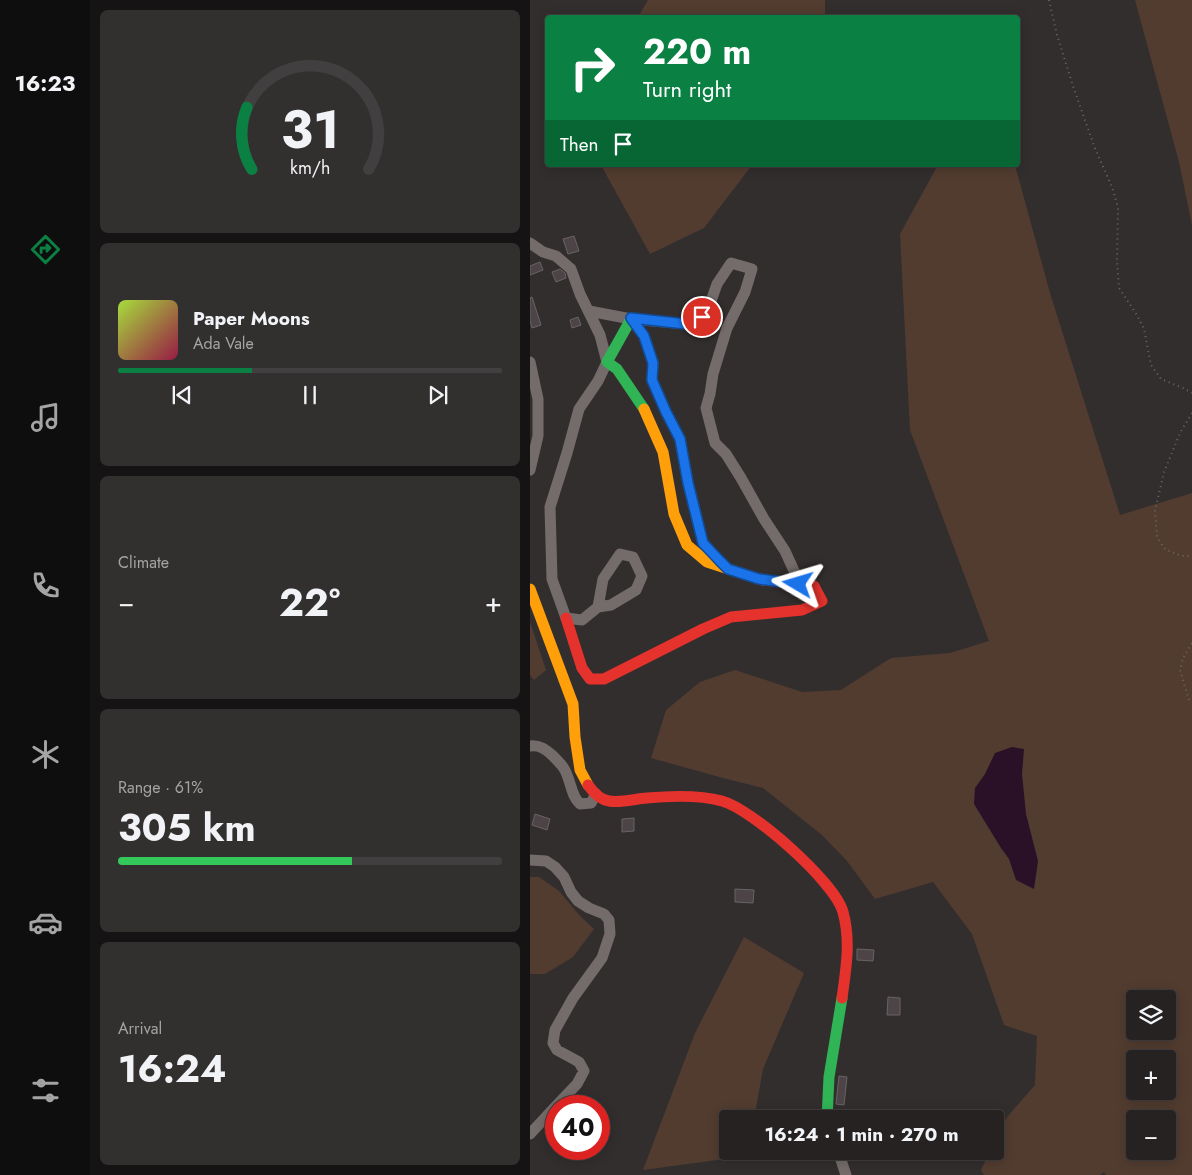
<!DOCTYPE html>
<meta charset="utf-8">
<style>
:root{--surface:#262222;--page:#322f2f;--text:#f1f3f6;--muted:#a4a4a5;--line:#423f40;--accent:#0b8043}
body{margin:0;font-family:Jost,sans-serif;background:var(--page);color:var(--text);height:100vh;display:flex;flex-direction:column;font-size:19px;white-space:nowrap}
*{box-sizing:border-box;margin:0}
p{font-size:16px;color:var(--muted)}
.icon{flex:none;width:28px;height:28px;fill:none;stroke:currentColor;stroke-width:2;stroke-linecap:round;stroke-linejoin:round}
.map{position:relative;flex:1;overflow:hidden}
.sheet{display:flex;flex-direction:column;gap:10px;padding:10px;background:#151313;width:440px}
.sheet>*{flex:none}
.hud{position:absolute;left:15px;top:15px;width:475px;height:152px;border-radius:5px;box-shadow:0 2px 12px #0003,0 0 0 1px var(--line);background:#0b8043;color:#fff;overflow:hidden}
.fabs{position:absolute;left:596px;top:990px;display:grid;gap:10px}
.fabs a{display:grid;place-items:center;width:50px;height:50px;border-radius:5px;background:var(--surface);box-shadow:0 2px 12px #0003,0 0 0 1px var(--line);font-size:25px}
.speed{position:absolute;left:15px;top:1095px;display:flex;gap:10px;font-size:25px;font-weight:700;text-align:center}
.speed>*{display:grid;place-content:center;width:65px;height:65px;border-radius:50%;background:var(--surface);box-shadow:0 2px 12px #0003,0 0 0 1px var(--line);line-height:1}
.speed .limit{border:8px solid #d22;background:#fff;color:#111}
.pin{position:absolute;display:grid;place-items:center;width:42px;height:42px;color:#fff;margin:-21px;border:2px solid #fff;border-radius:50%;box-shadow:0 1px 5px #0007}
.me{position:absolute;width:55px;margin:-28px;rotate:277deg;stroke-linejoin:round;filter:drop-shadow(0 0 4px #0008)}
.turn{display:flex;align-items:center;gap:18px;height:105px;padding:0 15px;font-size:22px}
.turn .icon{width:65px;height:65px;stroke-width:2.5}
.turn b{display:block;font-size:35px;line-height:42px}
.then{display:flex;align-items:center;height:48px;padding:0 15px;background:#0003;gap:10px;font-size:19px}
.big{font-size:38px;font-weight:700;line-height:1.1}
.sheet .card{flex:1;display:flex;flex-direction:column;justify-content:center;gap:8px;min-width:0;padding:0 18px;border-radius:8px;background:var(--page)}
.sheet .dial{align-items:center;gap:0}
.dial svg{height:130px;overflow:visible;fill:none;stroke:var(--line);stroke-width:7;stroke-linecap:round;text-anchor:middle}
.dial text{fill:var(--text);stroke:none}
.song{display:flex;align-items:center;gap:15px}
.cover{width:60px;height:60px;border-radius:8px;background:linear-gradient(135deg,hsl(80 70% 55%),hsl(340 70% 35%))}
.played{height:5px;border-radius:2px;background:linear-gradient(90deg,var(--accent) 35%,var(--line) 35%)}
.keys{display:flex;justify-content:space-around;direction:ltr}
.heat{display:flex;justify-content:space-between;align-items:center;font-size:28px;direction:ltr}
.charge{height:8px;border-radius:4px;background:linear-gradient(90deg,#34c759 61%,var(--line) 0)}
.trip{position:absolute;left:189px;top:1110px;width:285px;height:50px;border-radius:5px;background:var(--surface);box-shadow:0 2px 12px #0003,0 0 0 1px var(--line);font-weight:700;line-height:50px;text-align:center}
main{display:flex;flex:1;min-height:0}
.dock{display:flex;flex-direction:column;width:90px;justify-content:space-around;align-items:center;background:#0f0e0e;color:var(--muted)}
.dock .icon{width:35px;height:35px}
.dock .selected{color:var(--accent)}
.dock b{font-size:22px;color:var(--text)}
.map>svg:first-child{display:block}
</style>
<main>
<nav class="dock">
<b>16:23</b>
<svg class="icon selected" aria-label="directions" viewBox="0 0 24 24"><path d="M12 3l9 9-9 9-9-9zM9 14v-3h6M13 9l2 2-2 2"/></svg>
<svg class="icon" aria-label="music" viewBox="0 0 24 24"><path d="M9 18V5l10-2v13"/><circle cx="6" cy="18" r="3"/><circle cx="16" cy="16" r="3"/></svg>
<svg class="icon" aria-label="phone" viewBox="0 0 24 24"><path d="M5 4h4l2 5-3 2q2 4 5 5l2-3 5 2v4C11 20 4 13 5 4z"/></svg>
<svg class="icon" aria-label="climate" viewBox="0 0 24 24"><path d="M12 3v18M4 7l16 10M4 17L20 7"/></svg>
<svg class="icon" aria-label="car" viewBox="0 0 24 24"><path d="M5 17H2v-5l4-1 3-4h7l3 4 3 1v5h-3M9 17h6M6 11h13"/><circle cx="7" cy="17" r="2"/><circle cx="17" cy="17" r="2"/></svg>
<svg class="icon" aria-label="filters" viewBox="0 0 24 24"><path d="M4 7h16M4 17h16"/><circle cx="9" cy="7" r="2"/><circle cx="15" cy="17" r="2"/></svg>
</nav>
<section class="sheet">
<div class="card dial"><svg viewBox="0 0 100 80">
<path d="M14 69A42 42 0 1 1 86 69"/>
<path d="M14 69A42 42 0 0 1 11 31" stroke="#0b8043"/>
<text x="50" y="56" font-size="32" font-weight="700">31</text>
<text x="50" y="72" font-size="11">km/h</text>
</svg></div>
<div class="card">
<div class="song"><i class="cover"></i><div><b>Paper Moons</b><p>Ada Vale</p></div></div>
<div class="played"></div>
<div class="keys"><svg class="icon" aria-label="previous" viewBox="0 0 24 24"><path d="M18 5L8 12l10 7zM5 5v14"/></svg><svg class="icon" aria-label="pause" viewBox="0 0 24 24"><path d="M8 5v14M16 5v14"/></svg><svg class="icon" aria-label="next" viewBox="0 0 24 24"><path d="M6 5l10 7-10 7zM19 5v14"/></svg></div>
</div>
<div class="card"><p>Climate</p>
<div class="heat"><a>−</a><b class="big">22°</b><a>+</a></div>
</div>
<div class="card"><p>Range · 61%</p><b class="big">305 km</b><div class="charge"></div></div>
<div class="card"><p>Arrival</p><b class="big">16:24</b></div>
</section>
<div class="map">
<svg width="662" height="1175" viewBox="0 0 662 1175">
<rect width="100%" height="100%" fill="#332e2e"/>
<!-- green -->
<path fill="#523c30" fill-rule="evenodd" d="M118,0H295V17H108Z
M605,0H662V225L649,162Z
M71,165H222L174,228L120,254Z
M408,165H485L520,293L590,515L662,493V1175H576L574,1172L570,1175H454L451,1170L460,1151H465V1142L477,1117L505,1085L507,1036L474,1025L442,934L403,882L345,899L317,861L292,835L233,788L193,778L121,758L136,710L170,682L205,670L272,692L311,690L361,658L420,653L459,641L380,430L370,234ZM605,999H638V1031H605ZM605,1059H638V1091H605ZM605,1119H638V1151H605Z
M0,622L16,670L4,680L0,675Z
M0,877H9L29,891L50,916L64,929L43,957L15,974H0Z
M214,937L274,973L233,1069L224,1119H198V1151H209L202,1158L113,1170L165,1033Z"/>
<!-- water -->
<path fill="#2a1128" d="M482,747L494,749L492,774L496,814L508,861L504,889L486,880L479,859L471,848L444,804L445,788L455,774L465,753Z"/>
<!-- building -->
<path fill="#4d4447" stroke="#686364" d="M44,236L49,251L38,254L33,239Z
M10,262L13,270L0,275V266Z
M30,269L35,273L36,278L26,282L22,272Z
M2,297L11,325L2,328L0,321V298Z
M48,317L51,325L42,328L40,320Z
M5,814L20,819L17,830L2,825Z
M104,818V831L92,832V819Z
M205,889L224,890L223,903L205,902Z
M327,949L344,950L343,961L327,960Z
M358,997L370,998V1015H357Z
M309,1076L317,1077L314,1105L306,1104Z"/>
<g fill="none" stroke-linecap="round" stroke-linejoin="round">
<!-- path -->
<path stroke="#6c6767" stroke-width="2" stroke-dasharray="1 4" stroke-linecap="butt" d="M519,0L527,35L543,86L564,146L582,187L588,207L587,262L589,288L607,315L614,329L621,365L631,379L653,388L662,393
M662,413L650,433L634,472L625,511L627,537L635,549L651,556H662
M659,700L650,670L653,658L662,643"/>
<!-- street -->
<path stroke="#736c6a" stroke-width="11" d="M0,243L13,252L26,256L41,269L50,294L70,335L77,362L68,381L49,409L37,453L20,507L22,579L36,618L52,620L68,607L81,605L106,590L112,576L103,557L90,554L73,579L68,607
M59,311L101,319L156,324L172,317L180,304L187,284L201,263L222,269L215,292L197,328L183,374L180,394L176,408L185,443L196,454L211,478L234,519L255,551L265,573L267,584
M0,362L8,399V436L0,470
M0,746C10,745 15,749 22,755C26,759 30,763 33,767C41,778 40,795 50,804L61,803L66,794
M0,860L16,861L25,867L34,877L41,892L48,901L59,908L74,914L79,920L80,934L72,958L43,998L25,1030L23,1043L27,1050L49,1062L54,1071L47,1084L26,1106
M0,1134L26,1106
M308,1151L316,1175"/>
<!-- fast -->
<path stroke="#30b455" stroke-width="11" d="M114,409L87,369L77,362L101,319L114,336L123,363L122,380L136,412L150,439L158,483L173,543L189,561L198,569
M297,1119L299,1077L312,998"/>
<!-- slow -->
<path stroke="#ff9f0a" stroke-width="11" d="M114,409L133,452L144,514L157,545L177,562L229,579L234,580
M0,589L43,704L45,737L50,770L58,785"/>
<!-- jam -->
<path stroke="#e5322d" stroke-width="11" d="M36,618L52,668L60,679H74L173,629L201,617L272,610L292,601L284,586L234,580
M58,785C63,792 71,800 79,801C91,803 104,799 117,798C139,796 170,795 192,801C222,809 305,882 313,912C321,941 316,969 312,998"/>
</g>
<g fill="none" stroke-linecap="round" stroke-linejoin="round">
<defs>
<path id="route" d="M172,317L156,324L101,318L114,336L123,363L122,380L136,412L150,439L158,483L173,543L190,561L198,569L229,579L268,584"/>
</defs>
<!-- route casing -->
<use href="#route" stroke="#114b97" stroke-width="12"/>
<!-- route -->
<use href="#route" stroke="#1a73e8" stroke-width="9"/>
</g>
</svg>
<div class="fabs">
<a><svg class="icon" aria-label="layers" viewBox="0 0 24 24"><path d="M12 4l9 5-9 5-9-5zM3 14l9 5 9-5"/></svg></a>
<a>+</a>
<a>−</a>
</div>
<div class="speed"><div class="limit">40</div></div>
<div class="pin" style="left:172px;top:317px;background:#d93025"><svg class="icon" aria-label="arrive" viewBox="0 0 24 24"><path d="M6 21V4h12l-3 4 3 4H6"/></svg></div>
<svg class="me" style="left:268px;top:584px" viewBox="-20 -20 40 40"><path d="M0-17L14 15 0 8-14 15z" fill="#1a73e8" stroke="#fff" stroke-width="4"/></svg>
<div class="trip">16:24 · 1 min · 270 m</div>
<div class="hud">
<div class="turn"><svg class="icon" aria-label="right" viewBox="0 0 24 24"><path d="M7 20v-9h11M14 6l5 5-5 5"/></svg><div><b>220 m</b>Turn right</div></div>
<div class="then">Then<svg class="icon" aria-label="arrive" viewBox="0 0 24 24"><path d="M6 21V4h12l-3 4 3 4H6"/></svg></div>
</div>
</div>
</main>
